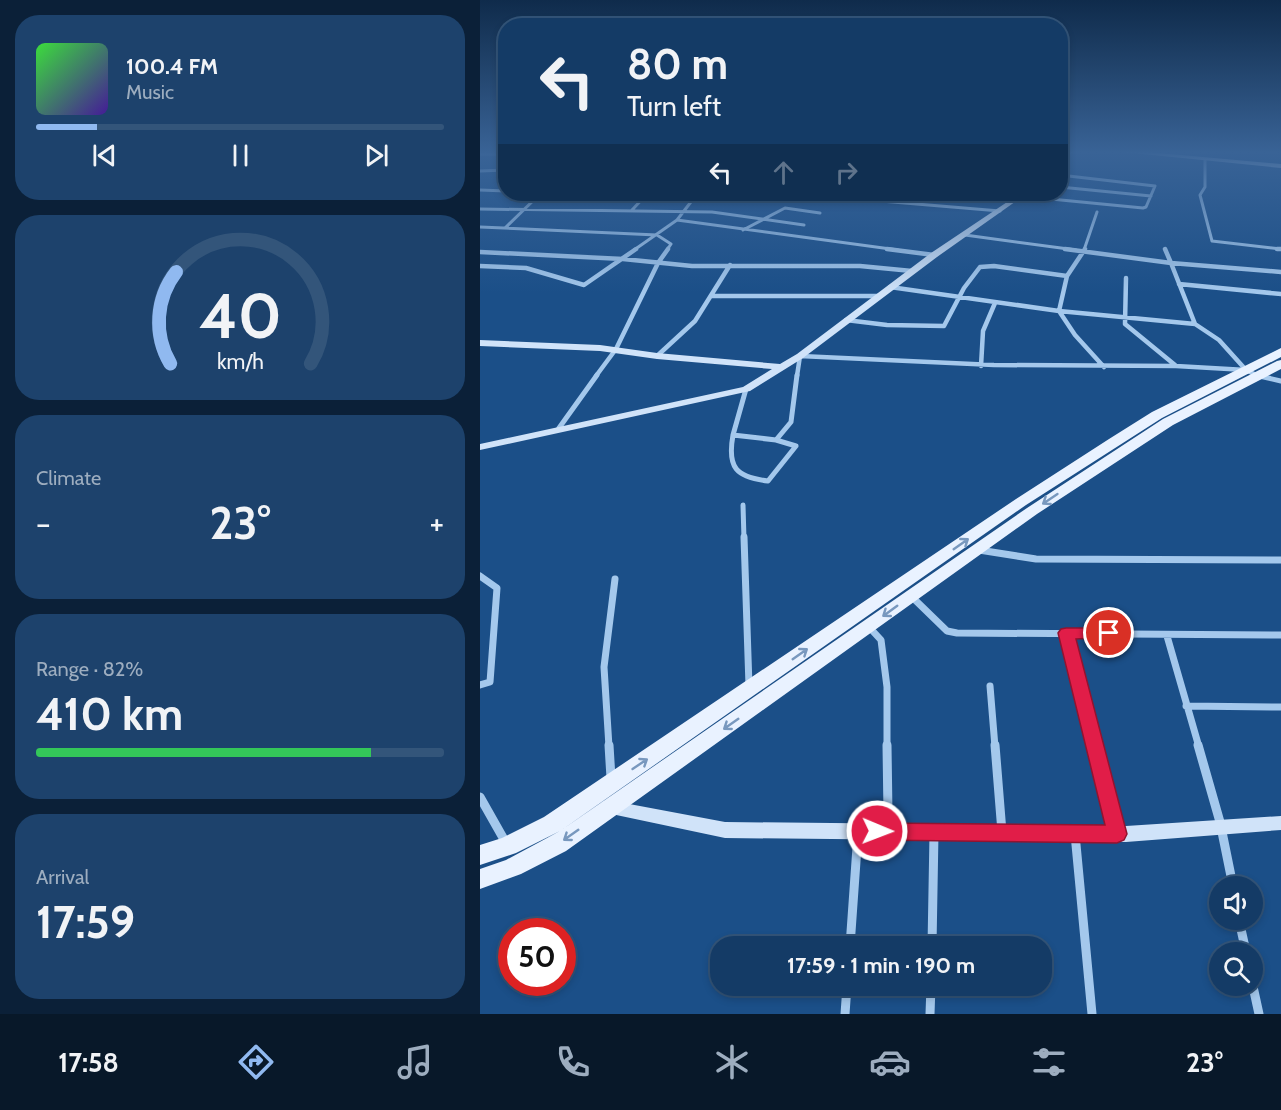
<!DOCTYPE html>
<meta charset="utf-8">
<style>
:root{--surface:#143b66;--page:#1d426c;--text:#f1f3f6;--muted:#9dadbf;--line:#33557a;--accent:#90b9f0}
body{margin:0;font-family:Cabin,sans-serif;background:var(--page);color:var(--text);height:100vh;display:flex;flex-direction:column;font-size:22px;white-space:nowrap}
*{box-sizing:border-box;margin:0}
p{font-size:20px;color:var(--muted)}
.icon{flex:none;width:33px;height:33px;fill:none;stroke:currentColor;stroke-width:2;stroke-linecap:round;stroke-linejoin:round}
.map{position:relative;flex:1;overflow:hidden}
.panel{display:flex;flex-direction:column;gap:15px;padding:15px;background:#0b2038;width:480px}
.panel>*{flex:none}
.banner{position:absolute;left:18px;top:18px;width:570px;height:183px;border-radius:24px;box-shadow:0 3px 9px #0003,0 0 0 2px var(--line);background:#143b66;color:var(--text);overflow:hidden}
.controls{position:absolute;left:729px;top:876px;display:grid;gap:12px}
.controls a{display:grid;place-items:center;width:54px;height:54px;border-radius:50%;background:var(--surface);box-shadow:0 3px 9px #0003,0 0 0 2px var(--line);font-size:30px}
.speed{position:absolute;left:18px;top:918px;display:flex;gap:12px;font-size:30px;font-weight:700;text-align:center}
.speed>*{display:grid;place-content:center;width:78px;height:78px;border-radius:50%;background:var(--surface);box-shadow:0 3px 9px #0003,0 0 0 2px var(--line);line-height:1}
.speed .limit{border:9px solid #d22;background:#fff;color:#111}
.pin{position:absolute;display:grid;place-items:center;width:51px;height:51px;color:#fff;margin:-26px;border:3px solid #fff;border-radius:50%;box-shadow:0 2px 6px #0007}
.me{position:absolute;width:66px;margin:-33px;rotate:91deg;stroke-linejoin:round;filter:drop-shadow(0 0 4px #0008)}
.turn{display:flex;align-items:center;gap:21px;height:126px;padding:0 30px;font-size:27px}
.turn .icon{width:78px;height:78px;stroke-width:2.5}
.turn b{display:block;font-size:42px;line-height:51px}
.lanes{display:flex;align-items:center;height:57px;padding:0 30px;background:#0003;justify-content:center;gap:30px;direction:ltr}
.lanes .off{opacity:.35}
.big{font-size:45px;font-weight:700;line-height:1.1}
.panel .card{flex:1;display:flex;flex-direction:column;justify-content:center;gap:9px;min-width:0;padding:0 21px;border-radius:24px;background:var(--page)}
.panel .dial{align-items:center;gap:0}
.dial svg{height:156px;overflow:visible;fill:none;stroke:var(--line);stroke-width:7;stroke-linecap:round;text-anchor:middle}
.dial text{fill:var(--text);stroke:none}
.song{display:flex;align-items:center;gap:18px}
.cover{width:72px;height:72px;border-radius:9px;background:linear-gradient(135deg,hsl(120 70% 55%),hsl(260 70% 35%))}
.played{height:6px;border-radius:3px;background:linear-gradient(90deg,var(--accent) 15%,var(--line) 15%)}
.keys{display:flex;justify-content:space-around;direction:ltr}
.heat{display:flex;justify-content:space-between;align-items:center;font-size:33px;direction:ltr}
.charge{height:9px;border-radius:4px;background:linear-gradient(90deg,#34c759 82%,var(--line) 0)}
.trip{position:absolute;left:230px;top:936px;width:342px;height:60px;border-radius:24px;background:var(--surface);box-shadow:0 3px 9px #0003,0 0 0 2px var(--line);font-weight:700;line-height:60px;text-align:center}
.tab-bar{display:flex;height:96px;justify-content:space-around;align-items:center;background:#081829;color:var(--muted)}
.tab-bar .icon{width:42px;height:42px}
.tab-bar .selected{color:var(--accent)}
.tab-bar b{font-size:27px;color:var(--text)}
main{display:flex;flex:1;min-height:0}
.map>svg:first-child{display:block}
</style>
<main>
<section class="panel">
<div class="card">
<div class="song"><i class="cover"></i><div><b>100.4 FM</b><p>Music</p></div></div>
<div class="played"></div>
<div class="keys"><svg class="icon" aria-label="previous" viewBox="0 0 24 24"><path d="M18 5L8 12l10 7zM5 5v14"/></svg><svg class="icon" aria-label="pause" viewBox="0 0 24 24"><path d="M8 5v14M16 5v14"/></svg><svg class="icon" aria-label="next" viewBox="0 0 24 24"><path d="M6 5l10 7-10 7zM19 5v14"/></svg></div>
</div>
<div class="card dial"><svg viewBox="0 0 100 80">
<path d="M14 69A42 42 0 1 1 86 69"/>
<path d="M14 69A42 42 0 0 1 17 22" stroke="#90b9f0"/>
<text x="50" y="56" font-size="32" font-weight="700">40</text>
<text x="50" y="72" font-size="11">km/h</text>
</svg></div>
<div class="card"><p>Climate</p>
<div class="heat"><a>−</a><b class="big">23°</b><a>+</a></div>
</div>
<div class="card"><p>Range · 82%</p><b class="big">410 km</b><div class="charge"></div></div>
<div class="card"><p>Arrival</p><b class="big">17:59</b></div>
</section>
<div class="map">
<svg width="801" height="1014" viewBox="0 0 801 1014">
<rect width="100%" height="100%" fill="#1b4f88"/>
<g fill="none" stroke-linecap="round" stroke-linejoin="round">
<!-- street-far4 -->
<path stroke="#a4c8ec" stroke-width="3" d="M0,154H26
M725,160V187L720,195L732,241L801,249
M0,171L26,170
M580,187L671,196
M0,190L26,191
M317,194L520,211
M476,194L534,200
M540,196L663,208L666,207L675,186L580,175
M0,209L232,212L324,225
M152,210L167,194
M197,220L418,250
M0,227L177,235L191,244L187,250
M26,227L60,194
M263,230L305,208L340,213
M485,235L596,250
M154,250L197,220L217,194
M604,250L617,212"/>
<!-- street-far3 -->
<path stroke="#a4c8ec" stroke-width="4.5" d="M407,249L454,255
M585,249L691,263L685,249
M605,249L587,276L579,311L595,335L624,367
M797,249H801
M0,252L143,259L212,266H380L432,271
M0,266L46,268L104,285L156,249
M646,278L645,324L695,365
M699,284L801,294
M410,287L579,311L715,324
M232,296H398
M366,320L407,325L464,326L484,288L500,267L514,266L587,276
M177,356L215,321L250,265
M501,366L503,331L515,303
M766,370L778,376
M116,376L136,349L178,263L188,249
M317,376L320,356L514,365L696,366L766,370L739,340L715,324L691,263L801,272"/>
<!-- street-far2 -->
<path stroke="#a4c8ec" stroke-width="5" d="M775,375L801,381
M79,428L117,375
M253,435L296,440L316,446L288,481C256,477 247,468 253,435Z
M253,435L266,389
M296,440L311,422L317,375
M263,505L264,539"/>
<!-- street-far1 -->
<path stroke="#a4c8ec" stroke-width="7" d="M264,537L269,686
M499,550L556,559L801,560
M0,576L17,588L10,682L0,685
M431,596L467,631L477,633L801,635
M389,627L401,640L407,687V747
M586,633L615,747
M687,636L719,747
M510,686L515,747
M706,706L801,707
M129,747L124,667L135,579"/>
<!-- street -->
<path stroke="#a4c8ec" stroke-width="9" d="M129,745L131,778
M515,745L522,832
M615,745L637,833
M718,745L740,822L753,886
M0,797L26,843
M385,827L408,814L407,745
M595,834L612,1014
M759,920L766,952
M370,946L378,833
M452,946L454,833
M772,982L779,1014
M365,1014L367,986
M450,1014L451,986"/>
<!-- secondary -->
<path fill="#d0e3f9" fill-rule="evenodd" d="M587,151H594L580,163V157Z
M633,151H657L801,164V168Z
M539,194H546L457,257L323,358L270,391L0,450V444L263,387L292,369L177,359L120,351L0,346V340L120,345L177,353L300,364L317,354L451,253Z
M128,800L245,822L646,826L801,816V830L646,842L245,838L122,812L119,807L122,802Z"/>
<!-- primary -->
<path fill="#e9f2ff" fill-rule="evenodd" d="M801,348V357L682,418L546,505L83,829L547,508L683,419L797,361L801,360V369L693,425L557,514L86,851L41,874L0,889V869L26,860L80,831L36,853L0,865V845L22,838L64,817L536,499L629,439L672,412Z"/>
</g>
<!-- one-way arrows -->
<defs><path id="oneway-shaft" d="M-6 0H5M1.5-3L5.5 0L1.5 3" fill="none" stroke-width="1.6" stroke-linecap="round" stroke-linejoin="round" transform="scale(1.5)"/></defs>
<g stroke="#7898be">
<use href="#oneway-shaft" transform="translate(570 499) rotate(146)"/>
<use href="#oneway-shaft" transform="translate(481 544) rotate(-35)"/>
<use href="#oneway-shaft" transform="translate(410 611) rotate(144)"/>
<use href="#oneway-shaft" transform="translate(320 654) rotate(-35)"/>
<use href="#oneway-shaft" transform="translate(251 724) rotate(145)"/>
<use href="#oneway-shaft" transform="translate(160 764) rotate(-34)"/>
<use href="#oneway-shaft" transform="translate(91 835) rotate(145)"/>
</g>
<!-- sky -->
<linearGradient id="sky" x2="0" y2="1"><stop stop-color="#0f2b4b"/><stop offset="0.52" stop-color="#396396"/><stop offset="1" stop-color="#396396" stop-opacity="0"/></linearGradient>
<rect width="801" height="293" fill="url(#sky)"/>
<!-- route -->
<path fill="#e11d48" stroke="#92132f" stroke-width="1.5" d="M586,628H629L635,629L637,633L635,637L596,639L647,834L644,840L637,843L397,840L390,838L387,831L390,825L397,823L625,825L578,633L581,629Z"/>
</svg>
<div class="controls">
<a><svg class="icon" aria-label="sound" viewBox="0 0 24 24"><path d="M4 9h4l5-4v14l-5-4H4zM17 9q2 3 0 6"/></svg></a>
<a><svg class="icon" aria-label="search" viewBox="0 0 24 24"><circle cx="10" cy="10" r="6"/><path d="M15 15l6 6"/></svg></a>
</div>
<div class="speed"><div class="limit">50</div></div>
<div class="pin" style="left:629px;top:633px;background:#d93025"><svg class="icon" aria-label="arrive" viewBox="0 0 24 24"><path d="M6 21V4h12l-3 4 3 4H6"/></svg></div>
<svg class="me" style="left:397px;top:831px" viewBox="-20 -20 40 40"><circle r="17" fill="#e11d48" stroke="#fff" stroke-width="3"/><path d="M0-11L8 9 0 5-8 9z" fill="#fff"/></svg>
<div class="trip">17:59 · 1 min · 190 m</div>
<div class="banner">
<div class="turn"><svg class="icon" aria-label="left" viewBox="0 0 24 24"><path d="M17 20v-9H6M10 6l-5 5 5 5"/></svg><div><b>80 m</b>Turn left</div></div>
<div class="lanes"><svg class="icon" aria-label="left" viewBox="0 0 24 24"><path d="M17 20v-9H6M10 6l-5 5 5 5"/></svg><svg class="icon off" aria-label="ahead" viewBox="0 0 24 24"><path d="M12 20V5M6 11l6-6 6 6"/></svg><svg class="icon off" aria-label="right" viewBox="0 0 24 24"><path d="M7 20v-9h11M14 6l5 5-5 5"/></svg></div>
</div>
</div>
</main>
<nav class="tab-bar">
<b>17:58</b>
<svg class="icon selected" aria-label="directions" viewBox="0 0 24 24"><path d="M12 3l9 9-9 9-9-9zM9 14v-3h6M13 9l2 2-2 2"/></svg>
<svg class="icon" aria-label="music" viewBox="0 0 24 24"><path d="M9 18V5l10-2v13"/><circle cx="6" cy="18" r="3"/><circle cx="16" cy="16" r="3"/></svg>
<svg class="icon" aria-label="phone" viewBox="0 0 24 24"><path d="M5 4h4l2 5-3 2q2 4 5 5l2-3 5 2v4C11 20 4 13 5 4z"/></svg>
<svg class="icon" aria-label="climate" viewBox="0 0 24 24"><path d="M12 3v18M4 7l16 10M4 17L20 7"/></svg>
<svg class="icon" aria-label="car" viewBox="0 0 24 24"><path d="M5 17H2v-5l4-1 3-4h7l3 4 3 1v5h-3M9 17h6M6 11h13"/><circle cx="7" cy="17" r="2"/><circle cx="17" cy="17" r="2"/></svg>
<svg class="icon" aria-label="filters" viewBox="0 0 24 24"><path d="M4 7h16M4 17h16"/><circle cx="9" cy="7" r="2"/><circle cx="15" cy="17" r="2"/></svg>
<b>23°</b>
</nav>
